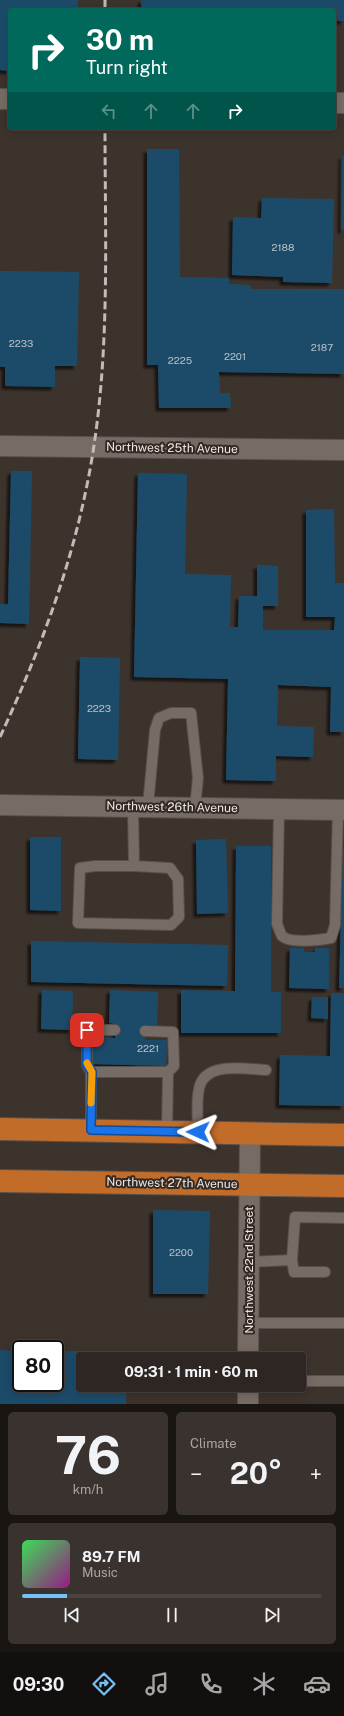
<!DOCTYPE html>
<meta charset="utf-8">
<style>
:root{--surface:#2e2622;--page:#3a322f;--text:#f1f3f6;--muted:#a7a5a5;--line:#494340;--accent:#73c1f6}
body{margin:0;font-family:"Public Sans",sans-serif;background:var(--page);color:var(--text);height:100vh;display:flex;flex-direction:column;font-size:15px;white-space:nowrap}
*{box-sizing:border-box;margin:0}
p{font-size:13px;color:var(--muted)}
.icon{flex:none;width:22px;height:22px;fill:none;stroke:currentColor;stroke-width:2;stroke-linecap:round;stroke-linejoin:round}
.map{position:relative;height:1404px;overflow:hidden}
.side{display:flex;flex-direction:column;gap:8px;padding:8px;background:#191513;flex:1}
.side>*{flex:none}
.top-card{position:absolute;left:8px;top:8px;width:328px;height:122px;border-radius:4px;box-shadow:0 2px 10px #0003,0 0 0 1px var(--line);background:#00695c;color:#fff;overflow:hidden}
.speed{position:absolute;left:12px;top:1340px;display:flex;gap:8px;font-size:20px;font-weight:700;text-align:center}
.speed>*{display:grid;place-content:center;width:52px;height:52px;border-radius:50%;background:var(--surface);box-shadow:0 2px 10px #0003,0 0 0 1px var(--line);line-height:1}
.speed .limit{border:2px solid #111;border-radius:6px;background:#fff;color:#111}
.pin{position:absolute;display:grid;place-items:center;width:34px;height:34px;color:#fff;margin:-17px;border-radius:8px;box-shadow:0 2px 6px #0006}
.me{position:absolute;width:44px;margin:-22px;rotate:271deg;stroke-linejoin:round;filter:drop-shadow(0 0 3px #0008)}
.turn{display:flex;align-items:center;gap:14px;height:84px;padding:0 12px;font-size:18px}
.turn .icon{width:52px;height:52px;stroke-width:2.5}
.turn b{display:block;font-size:28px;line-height:34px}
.lanes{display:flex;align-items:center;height:38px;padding:0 12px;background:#0003;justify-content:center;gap:20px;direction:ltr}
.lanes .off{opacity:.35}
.big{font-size:30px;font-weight:700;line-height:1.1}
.side .widget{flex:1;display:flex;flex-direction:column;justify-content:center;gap:6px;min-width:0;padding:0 14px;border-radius:6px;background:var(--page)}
.side .dial{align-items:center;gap:0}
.dial b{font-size:52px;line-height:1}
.song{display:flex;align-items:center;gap:12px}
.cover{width:48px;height:48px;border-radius:6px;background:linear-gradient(135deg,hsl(130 70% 55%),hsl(310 70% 35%))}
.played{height:4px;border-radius:2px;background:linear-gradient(90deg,var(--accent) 15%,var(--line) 15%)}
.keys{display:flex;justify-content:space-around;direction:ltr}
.heat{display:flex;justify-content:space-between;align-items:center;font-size:22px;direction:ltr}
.side .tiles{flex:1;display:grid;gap:8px;grid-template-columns:1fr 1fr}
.widget:last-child{grid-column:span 2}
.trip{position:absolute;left:76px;top:1352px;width:230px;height:40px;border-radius:4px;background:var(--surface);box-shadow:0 2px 10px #0003,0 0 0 1px var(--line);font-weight:700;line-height:40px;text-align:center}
.tab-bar{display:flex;height:64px;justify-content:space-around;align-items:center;background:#120f0e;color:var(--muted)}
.tab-bar .icon{width:28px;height:28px}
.tab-bar .current{color:var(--accent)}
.tab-bar b{font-size:18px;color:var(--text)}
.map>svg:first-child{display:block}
</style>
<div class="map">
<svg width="344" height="1404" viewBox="0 0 344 1404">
<defs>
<filter id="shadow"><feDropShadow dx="-3.5" dy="3.5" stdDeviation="1" flood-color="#0009"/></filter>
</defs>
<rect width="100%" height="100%" fill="#3d332d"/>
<!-- building -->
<path fill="#1d4c6a" filter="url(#shadow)" d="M0,0H78V10H10V71L0,70Z
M141,0H344V21H334V10H141Z
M147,149H179L180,277L229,278V284L251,285V289H344V374L219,372L220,393H230L231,408H159L158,365H147Z
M342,156H344V230H341Z
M262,198L334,199L332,283L283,282V277L232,275L233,217L261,218Z
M0,271L79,272L77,366H55V387L5,386V367H0Z
M11,471H32L29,624L0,623V604H8Z
M138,473L187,474L185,574L231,575L230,627H238L239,596H257V565L278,566V606H263V630H334L335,617H306V510L334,509L335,583H344V732H330L331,687L278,685L277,726L314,727L313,757L276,756V781L226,780L228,679L134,677Z
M80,657L120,658L118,760L78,759Z
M30,837H61V911L30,910Z
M226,839L228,913L197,914L196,840Z
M236,846H271V992H281V1033H181V990L235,991Z
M343,848H344V988H339Z
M31,941L228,945L227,986L31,982Z
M290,948H304V952H315V948H329V989L289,988Z
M42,990L73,991L72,1030L41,1029Z
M110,990L158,992L157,1025H145V1040H167L166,1066L91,1064L92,1037L115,1038V1024L109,1023Z
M331,993H344V1106L279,1105L280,1055L330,1056Z
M312,997H328V1019L311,1018Z
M153,1210L210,1211L208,1294H153Z
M0,1350L21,1351V1383H55V1351H127V1359H83V1385H126V1404H0Z"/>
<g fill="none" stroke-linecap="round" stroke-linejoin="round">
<defs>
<path id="lane" d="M133,806L134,866L170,868L178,879L179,917L171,925L78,923L80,868L95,866H134
M148,806L155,730L159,718L171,713H191L198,778L195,807
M279,809L277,924C279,928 280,933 282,936C290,944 321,940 331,938L335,925L338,810
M145,1031L173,1032L174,1066L168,1072
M91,1072L87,1065V1030H115
M91,1130V1072H168L167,1132
M198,1132C198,1118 196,1102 199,1089C204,1061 245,1069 266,1070
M292,1260L294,1272H325
M249,1262L292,1260L295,1217L344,1218
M248,1323H344
M299,1381H344"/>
<path id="street" d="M0,99H10
M334,103H344
M0,446L344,450
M0,805L344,810
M248,1359L250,1133
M248,1404V1385"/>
<path id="highway" d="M0,1129L344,1135
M0,1181L344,1186"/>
</defs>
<!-- lane casing -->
<use href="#lane" stroke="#58504b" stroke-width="12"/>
<!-- street casing -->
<use href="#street" stroke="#58504b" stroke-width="22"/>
<!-- highway casing -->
<use href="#highway" stroke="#58504b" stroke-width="24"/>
<!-- lane -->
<use href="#lane" stroke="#776c65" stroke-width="10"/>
<!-- street -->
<use href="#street" stroke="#776c65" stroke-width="20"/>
<!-- highway -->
<use href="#highway" stroke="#c26c2a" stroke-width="22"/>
<!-- rail -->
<path stroke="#c2bbb6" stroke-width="3" stroke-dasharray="8 4" stroke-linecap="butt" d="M105,0V10
M0,737C38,655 69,574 87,485C111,368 105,246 105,128"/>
</g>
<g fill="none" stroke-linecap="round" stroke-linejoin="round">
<defs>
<path id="route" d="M87,1030V1065L92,1072L91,1130L198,1132"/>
</defs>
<!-- route casing -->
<use href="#route" stroke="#114b97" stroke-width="10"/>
<!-- route -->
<use href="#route" stroke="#1a73e8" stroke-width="7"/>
<!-- slow -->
<path stroke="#f59e0b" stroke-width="7" d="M87,1063L92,1072L91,1103"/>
</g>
<g text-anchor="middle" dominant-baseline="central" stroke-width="4" stroke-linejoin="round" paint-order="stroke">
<!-- number labels -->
<g font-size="10" fill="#b9c0c5">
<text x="283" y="247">2188</text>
<text x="21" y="343">2233</text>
<text x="322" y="347">2187</text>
<text x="235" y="356">2201</text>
<text x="180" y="360">2225</text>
<text x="99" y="708">2223</text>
<text x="148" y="1048">2221</text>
<text x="181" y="1252">2200</text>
</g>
<!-- street labels -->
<g font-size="12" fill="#ede7e3" stroke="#322923">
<text transform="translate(172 448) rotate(1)">Northwest 25th Avenue</text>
<text transform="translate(172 807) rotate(1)">Northwest 26th Avenue</text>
<text transform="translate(172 1183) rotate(1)">Northwest 27th Avenue</text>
<text transform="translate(249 1270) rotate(-90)">Northwest 22nd Street</text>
</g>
</g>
</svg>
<div class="speed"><div class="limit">80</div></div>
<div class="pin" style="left:87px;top:1030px;background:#d93025"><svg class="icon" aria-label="arrive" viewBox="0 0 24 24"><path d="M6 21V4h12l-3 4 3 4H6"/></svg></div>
<svg class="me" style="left:198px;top:1132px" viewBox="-20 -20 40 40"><path d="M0-17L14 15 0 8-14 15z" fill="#1a73e8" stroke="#fff" stroke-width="4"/></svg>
<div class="trip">09:31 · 1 min · 60 m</div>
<div class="top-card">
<div class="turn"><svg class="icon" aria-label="right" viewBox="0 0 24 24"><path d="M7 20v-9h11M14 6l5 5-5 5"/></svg><div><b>30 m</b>Turn right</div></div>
<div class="lanes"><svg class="icon off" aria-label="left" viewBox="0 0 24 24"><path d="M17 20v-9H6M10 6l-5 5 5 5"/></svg><svg class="icon off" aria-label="ahead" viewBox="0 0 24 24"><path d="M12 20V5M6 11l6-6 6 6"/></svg><svg class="icon off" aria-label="ahead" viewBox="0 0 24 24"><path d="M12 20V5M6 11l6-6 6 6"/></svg><svg class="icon" aria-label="right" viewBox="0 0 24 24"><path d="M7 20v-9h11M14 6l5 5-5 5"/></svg></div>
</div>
</div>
<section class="side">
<div class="tiles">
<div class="widget dial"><b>76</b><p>km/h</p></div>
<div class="widget"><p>Climate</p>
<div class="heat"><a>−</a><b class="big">20°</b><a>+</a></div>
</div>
<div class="widget">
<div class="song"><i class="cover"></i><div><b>89.7 FM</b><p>Music</p></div></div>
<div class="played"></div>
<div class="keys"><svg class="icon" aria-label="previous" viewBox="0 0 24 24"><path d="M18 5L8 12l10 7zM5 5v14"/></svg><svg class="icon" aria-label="pause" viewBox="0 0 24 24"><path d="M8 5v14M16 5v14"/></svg><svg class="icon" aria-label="next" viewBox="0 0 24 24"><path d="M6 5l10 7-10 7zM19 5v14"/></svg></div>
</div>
</div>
</section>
<nav class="tab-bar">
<b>09:30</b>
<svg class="icon current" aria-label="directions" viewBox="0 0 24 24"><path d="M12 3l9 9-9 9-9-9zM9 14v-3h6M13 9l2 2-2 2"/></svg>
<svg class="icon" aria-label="music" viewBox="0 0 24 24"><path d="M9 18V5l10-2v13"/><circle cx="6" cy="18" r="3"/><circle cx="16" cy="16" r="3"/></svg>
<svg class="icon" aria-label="phone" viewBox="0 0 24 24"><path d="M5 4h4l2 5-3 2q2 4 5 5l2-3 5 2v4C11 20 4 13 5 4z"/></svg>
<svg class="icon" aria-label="climate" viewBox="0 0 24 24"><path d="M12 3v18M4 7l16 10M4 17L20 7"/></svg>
<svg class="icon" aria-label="car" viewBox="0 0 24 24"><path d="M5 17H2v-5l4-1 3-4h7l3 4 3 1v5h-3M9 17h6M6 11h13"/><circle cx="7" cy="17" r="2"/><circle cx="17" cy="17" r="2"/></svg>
</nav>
